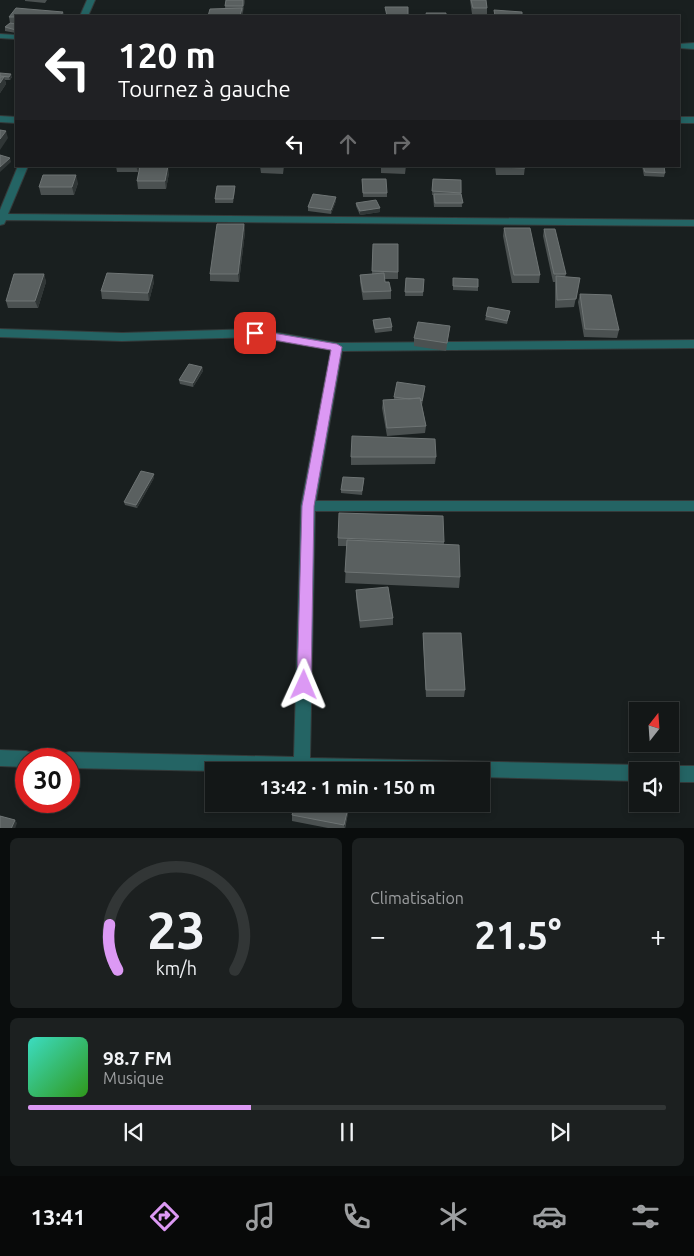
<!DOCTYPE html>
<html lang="fr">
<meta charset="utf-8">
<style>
:root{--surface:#131717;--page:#1c2020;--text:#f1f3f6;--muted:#9d9fa1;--line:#323636;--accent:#dc99f4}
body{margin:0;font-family:Ubuntu,sans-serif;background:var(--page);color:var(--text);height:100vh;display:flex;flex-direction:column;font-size:19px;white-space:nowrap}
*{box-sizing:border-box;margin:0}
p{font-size:16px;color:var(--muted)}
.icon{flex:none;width:28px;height:28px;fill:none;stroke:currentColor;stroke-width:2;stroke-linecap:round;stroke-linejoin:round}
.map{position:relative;height:828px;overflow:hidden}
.drawer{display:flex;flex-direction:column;gap:10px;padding:10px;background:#0a0d0d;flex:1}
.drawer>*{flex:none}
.guide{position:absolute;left:15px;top:15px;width:665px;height:152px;border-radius:0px;box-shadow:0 2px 8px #0003,0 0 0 1px var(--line);background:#202124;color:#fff;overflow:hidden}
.needle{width:32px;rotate:17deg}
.tools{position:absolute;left:629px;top:702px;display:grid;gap:10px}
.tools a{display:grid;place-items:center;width:50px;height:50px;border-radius:0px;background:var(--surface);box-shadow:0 2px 8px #0003,0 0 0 1px var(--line);font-size:25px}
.speed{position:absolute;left:15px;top:748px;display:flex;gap:10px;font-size:25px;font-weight:700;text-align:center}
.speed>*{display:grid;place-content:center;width:65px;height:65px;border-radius:50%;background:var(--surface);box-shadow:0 2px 8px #0003,0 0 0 1px var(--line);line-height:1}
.speed .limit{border:8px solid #d22;background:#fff;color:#111}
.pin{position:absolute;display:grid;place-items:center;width:42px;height:42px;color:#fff;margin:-21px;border-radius:10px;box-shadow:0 2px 8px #0006}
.me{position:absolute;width:55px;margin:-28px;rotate:1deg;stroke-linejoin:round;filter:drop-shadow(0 0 4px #0008)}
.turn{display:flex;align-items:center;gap:18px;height:105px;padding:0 20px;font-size:22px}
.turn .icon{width:65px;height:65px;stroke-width:2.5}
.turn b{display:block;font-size:35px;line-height:42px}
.lanes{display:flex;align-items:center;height:48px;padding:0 20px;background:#0003;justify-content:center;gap:25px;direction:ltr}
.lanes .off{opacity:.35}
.big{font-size:38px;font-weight:700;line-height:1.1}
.drawer .card{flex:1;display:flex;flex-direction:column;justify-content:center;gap:8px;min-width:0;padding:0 18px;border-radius:8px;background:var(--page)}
.drawer .dial{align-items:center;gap:0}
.dial svg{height:130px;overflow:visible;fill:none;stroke:var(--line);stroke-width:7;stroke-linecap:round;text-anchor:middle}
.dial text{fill:var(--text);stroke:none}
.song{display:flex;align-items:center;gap:15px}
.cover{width:60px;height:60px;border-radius:8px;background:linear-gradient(135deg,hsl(170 70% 55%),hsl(110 70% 35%))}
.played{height:5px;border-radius:2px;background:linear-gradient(90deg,var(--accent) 35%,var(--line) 35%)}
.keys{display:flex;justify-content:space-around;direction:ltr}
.heat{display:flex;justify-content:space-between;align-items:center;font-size:28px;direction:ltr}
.drawer .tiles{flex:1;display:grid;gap:10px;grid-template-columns:1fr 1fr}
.card:last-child{grid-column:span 2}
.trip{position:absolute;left:205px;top:762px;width:285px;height:50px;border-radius:0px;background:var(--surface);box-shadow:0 2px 8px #0003,0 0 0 1px var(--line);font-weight:700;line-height:50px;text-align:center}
.menu{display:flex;height:80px;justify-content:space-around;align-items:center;background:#080909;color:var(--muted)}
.menu .icon{width:35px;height:35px}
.menu .current{color:var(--accent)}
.menu b{font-size:22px;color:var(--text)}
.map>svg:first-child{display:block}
</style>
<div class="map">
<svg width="694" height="829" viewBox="0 0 694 829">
<rect width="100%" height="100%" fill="#191f1f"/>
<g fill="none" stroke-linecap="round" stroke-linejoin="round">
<defs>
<path id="minor" d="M87,0H95L88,16H80Z
M0,34L16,35V39L0,38Z
M694,43V49L679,48V44Z
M0,116L16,117V123L0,122Z
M679,117H694V123H679Z
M18,166H28L8,214L694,220V226L6,220L4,224L0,225V210Z
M0,329L122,333L255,329L337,343L694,340V348L342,351L316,501H694V511H315L310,758L638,765L644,767L645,771H638V781L481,777V771H217L69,768V759H61L63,754L69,752L294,757L301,506L331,350L255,337L122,341L0,337Z
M0,750L26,751L32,753L34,759H26V767L0,766Z
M670,766H694V782H670V771H663L664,768Z"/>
</defs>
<!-- minor casing -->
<use href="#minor" stroke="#343a3a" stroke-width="2"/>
<!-- minor -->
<use href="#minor" fill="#246464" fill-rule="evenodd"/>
</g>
<!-- wall -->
<path fill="#4b5151" d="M25,0H47L45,3L25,1Z
M226,0H245L242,16H208L225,8Z
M470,0H486L487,8V15L472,14Z
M63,12L64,16H16V33L5,31V27L10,23L9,17Z
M0,73L12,77L10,80H5L6,84L0,93Z
M116,166H139L138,172H117Z
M260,166H284L283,174L261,173Z
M381,166H406L405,174L381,173Z
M495,166H525L524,175H496Z
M642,166H664L665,173L664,177L644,176Z
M169,173L166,189H138L137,181Z
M362,179L387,193V197H363Z
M433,179L461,180L462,207H434L433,195H432Z
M78,183L74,195H41L39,187Z
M235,186V190L233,203H215V199Z
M336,201L331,214L308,211V207Z
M356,203L380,208V212L360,215L356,206Z
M244,224L245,232L239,282L210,281V274Z
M504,228L540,275L539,283H512L503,236Z
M544,229L566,274L565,277L580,278L574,307L555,308V282H553L543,236Z
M373,244H398V279H385V282L391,291V299L363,300L360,282V275L372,274Z
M44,274L46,282L38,308H8L6,301Z
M406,278L424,279L423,296H405Z
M453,278L478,287V291L453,290Z
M154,282L149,301L102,299L101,291Z
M580,294L619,330L617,338L584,337L578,302Z
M510,311L507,324L485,320L486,316Z
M373,320L392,327V331L375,333L373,324Z
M450,326L446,351L414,346V338Z
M202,367L203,371L193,387L180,384L179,380Z
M425,389L422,405L426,426L425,433L387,436L382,408L383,400H394V397Z
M351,457H436L435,464L351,465Z
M154,478L137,508L125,505L124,502Z
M364,478L362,495L341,493V490Z
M338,538L444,542V544L460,577L459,588L345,583L347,546H338Z
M356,590L393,618V625L360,628L356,597Z
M423,633L465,690L464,697H426L423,640Z
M349,808L345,829H333L292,821V815Z"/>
<!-- shaded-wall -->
<path fill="#303636" d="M243,0H245L243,13Z
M242,8V16H240Z
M11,74L12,77L10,80L9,77Z
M4,77L6,84L0,93V83Z
M6,131L8,138L0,150V139Z
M10,158L11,162L0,172V167Z
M136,166H139L138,172Z
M168,166L169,173L166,189L165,181Z
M76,175L78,183L74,195L72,187Z
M235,186V190L233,203V199Z
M336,197V201L331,214V210Z
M380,208V212L360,215V211Z
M244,224L245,232L239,282L238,274Z
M44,274L46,282L38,308L35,301Z
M153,275L154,282L149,301L148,293Z
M202,367L203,371L193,387V383Z
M154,474V478L137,508L136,505Z
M349,804V808L344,829V825Z
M15,820L17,823L15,829H11Z"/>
<!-- building -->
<path fill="#5a6060" stroke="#6e7474" d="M226,0H243V6H225Z
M471,0H486L487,8H473Z
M385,7H408V16H387Z
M16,8L63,12L60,16H16V17H9Z
M242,8L240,16H208L210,9Z
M494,10L522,12V16H495Z
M426,13H446V16H427Z
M10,23L16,24V30L5,27Z
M0,73L11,74L9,77L0,76Z
M0,77H4L0,83Z
M0,130L6,131L0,139Z
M0,155L10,158L0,167Z
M140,166H168L165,181H137Z
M497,166H525V168L497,167Z
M643,166H664L665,173L645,172Z
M43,175H76L72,187H39Z
M362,179H386L387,193H363Z
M433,179L461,180V193L432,191Z
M217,186H235L233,199H215Z
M313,194L336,197L331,210L308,207Z
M434,194H461L463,203H435Z
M376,200L380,208L360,211L356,203Z
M217,224H244L238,274H210Z
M504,228H530L540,275H514Z
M544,229H555L566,274H554Z
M373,244H398V272L372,271Z
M107,273L153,275L148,293L101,291Z
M384,273L385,282H389L391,291L363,292L360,275Z
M14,274H44L35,301H6Z
M556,276L580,278L576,299L557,300Z
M406,278L424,279L423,292H405Z
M453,278L478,279V287L453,286Z
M580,294L611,295L619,330L585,329Z
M488,307L510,311L507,321L486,316Z
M390,318L392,327L375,329L373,320Z
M418,322L450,326L447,343L414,338Z
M189,364L202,367L193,383L179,380Z
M397,382L425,386L422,401L421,400L420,398L409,399L394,397Z
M420,398L426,426L387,428L383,400Z
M352,436L435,439L436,457H351Z
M141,471L154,474L136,505L124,502Z
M343,477L364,478L362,491L341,490Z
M339,513L443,516L444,542L338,538Z
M347,540L459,545L460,577L345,572Z
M388,587L393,618L360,621L356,590Z
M423,633H461L465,690H426Z
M295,804H349L344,825L292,815Z
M0,816L15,820L11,829H0Z"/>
<!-- route -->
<path fill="#dc99f4" stroke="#8f639f" d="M255,330L337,344L342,347L314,506L311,685L309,690L304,692L299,690L297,685L302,506L331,350L251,336V331Z"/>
</svg>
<div class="tools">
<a><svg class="needle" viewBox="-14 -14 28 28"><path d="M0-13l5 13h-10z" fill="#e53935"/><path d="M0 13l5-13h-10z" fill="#9d9fa1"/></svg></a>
<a><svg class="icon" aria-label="sound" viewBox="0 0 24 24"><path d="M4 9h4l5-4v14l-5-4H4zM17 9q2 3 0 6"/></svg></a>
</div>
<div class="speed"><div class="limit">30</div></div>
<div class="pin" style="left:255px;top:333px;background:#d93025"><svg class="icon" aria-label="arrive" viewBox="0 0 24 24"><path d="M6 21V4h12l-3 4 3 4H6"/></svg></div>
<svg class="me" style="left:304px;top:685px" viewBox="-20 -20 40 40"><path d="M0-17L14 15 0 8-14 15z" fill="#dc99f4" stroke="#fff" stroke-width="4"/></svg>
<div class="trip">13:42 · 1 min · 150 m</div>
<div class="guide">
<div class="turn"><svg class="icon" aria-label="left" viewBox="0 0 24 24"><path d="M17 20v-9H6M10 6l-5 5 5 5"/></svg><div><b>120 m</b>Tournez à gauche</div></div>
<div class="lanes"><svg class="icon" aria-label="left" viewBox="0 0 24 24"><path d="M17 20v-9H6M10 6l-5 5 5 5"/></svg><svg class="icon off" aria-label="ahead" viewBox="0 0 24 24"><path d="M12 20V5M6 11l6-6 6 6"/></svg><svg class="icon off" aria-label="right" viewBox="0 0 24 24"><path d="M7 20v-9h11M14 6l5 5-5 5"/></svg></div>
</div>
</div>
<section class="drawer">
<div class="tiles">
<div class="card dial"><svg viewBox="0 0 100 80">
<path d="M14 69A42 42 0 1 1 86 69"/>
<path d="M14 69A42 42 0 0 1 9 41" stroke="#dc99f4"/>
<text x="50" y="56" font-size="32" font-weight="700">23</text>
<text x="50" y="72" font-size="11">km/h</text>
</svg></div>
<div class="card"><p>Climatisation</p>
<div class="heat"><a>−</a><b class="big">21.5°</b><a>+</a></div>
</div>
<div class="card">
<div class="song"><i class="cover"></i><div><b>98.7 FM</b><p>Musique</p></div></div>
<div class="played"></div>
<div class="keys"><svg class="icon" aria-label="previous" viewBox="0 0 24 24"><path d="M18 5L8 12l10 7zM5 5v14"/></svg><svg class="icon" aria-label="pause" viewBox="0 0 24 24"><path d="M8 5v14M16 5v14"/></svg><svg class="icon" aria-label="next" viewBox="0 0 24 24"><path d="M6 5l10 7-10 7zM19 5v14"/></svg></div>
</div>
</div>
</section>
<nav class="menu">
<b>13:41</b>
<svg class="icon current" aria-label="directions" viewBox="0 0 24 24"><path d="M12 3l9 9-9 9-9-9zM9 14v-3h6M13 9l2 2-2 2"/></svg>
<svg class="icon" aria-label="music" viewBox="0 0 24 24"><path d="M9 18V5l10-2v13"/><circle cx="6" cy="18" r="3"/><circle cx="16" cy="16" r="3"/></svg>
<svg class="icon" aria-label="phone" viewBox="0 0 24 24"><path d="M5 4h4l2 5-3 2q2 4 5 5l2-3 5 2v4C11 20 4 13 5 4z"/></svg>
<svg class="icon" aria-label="climate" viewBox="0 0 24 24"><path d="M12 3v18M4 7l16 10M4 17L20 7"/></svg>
<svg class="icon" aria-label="car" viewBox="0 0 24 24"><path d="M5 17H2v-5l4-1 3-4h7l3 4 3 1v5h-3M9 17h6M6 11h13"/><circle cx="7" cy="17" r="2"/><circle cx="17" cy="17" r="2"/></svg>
<svg class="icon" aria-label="filters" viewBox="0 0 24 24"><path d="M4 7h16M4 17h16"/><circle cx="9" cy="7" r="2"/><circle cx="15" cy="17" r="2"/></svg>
</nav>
